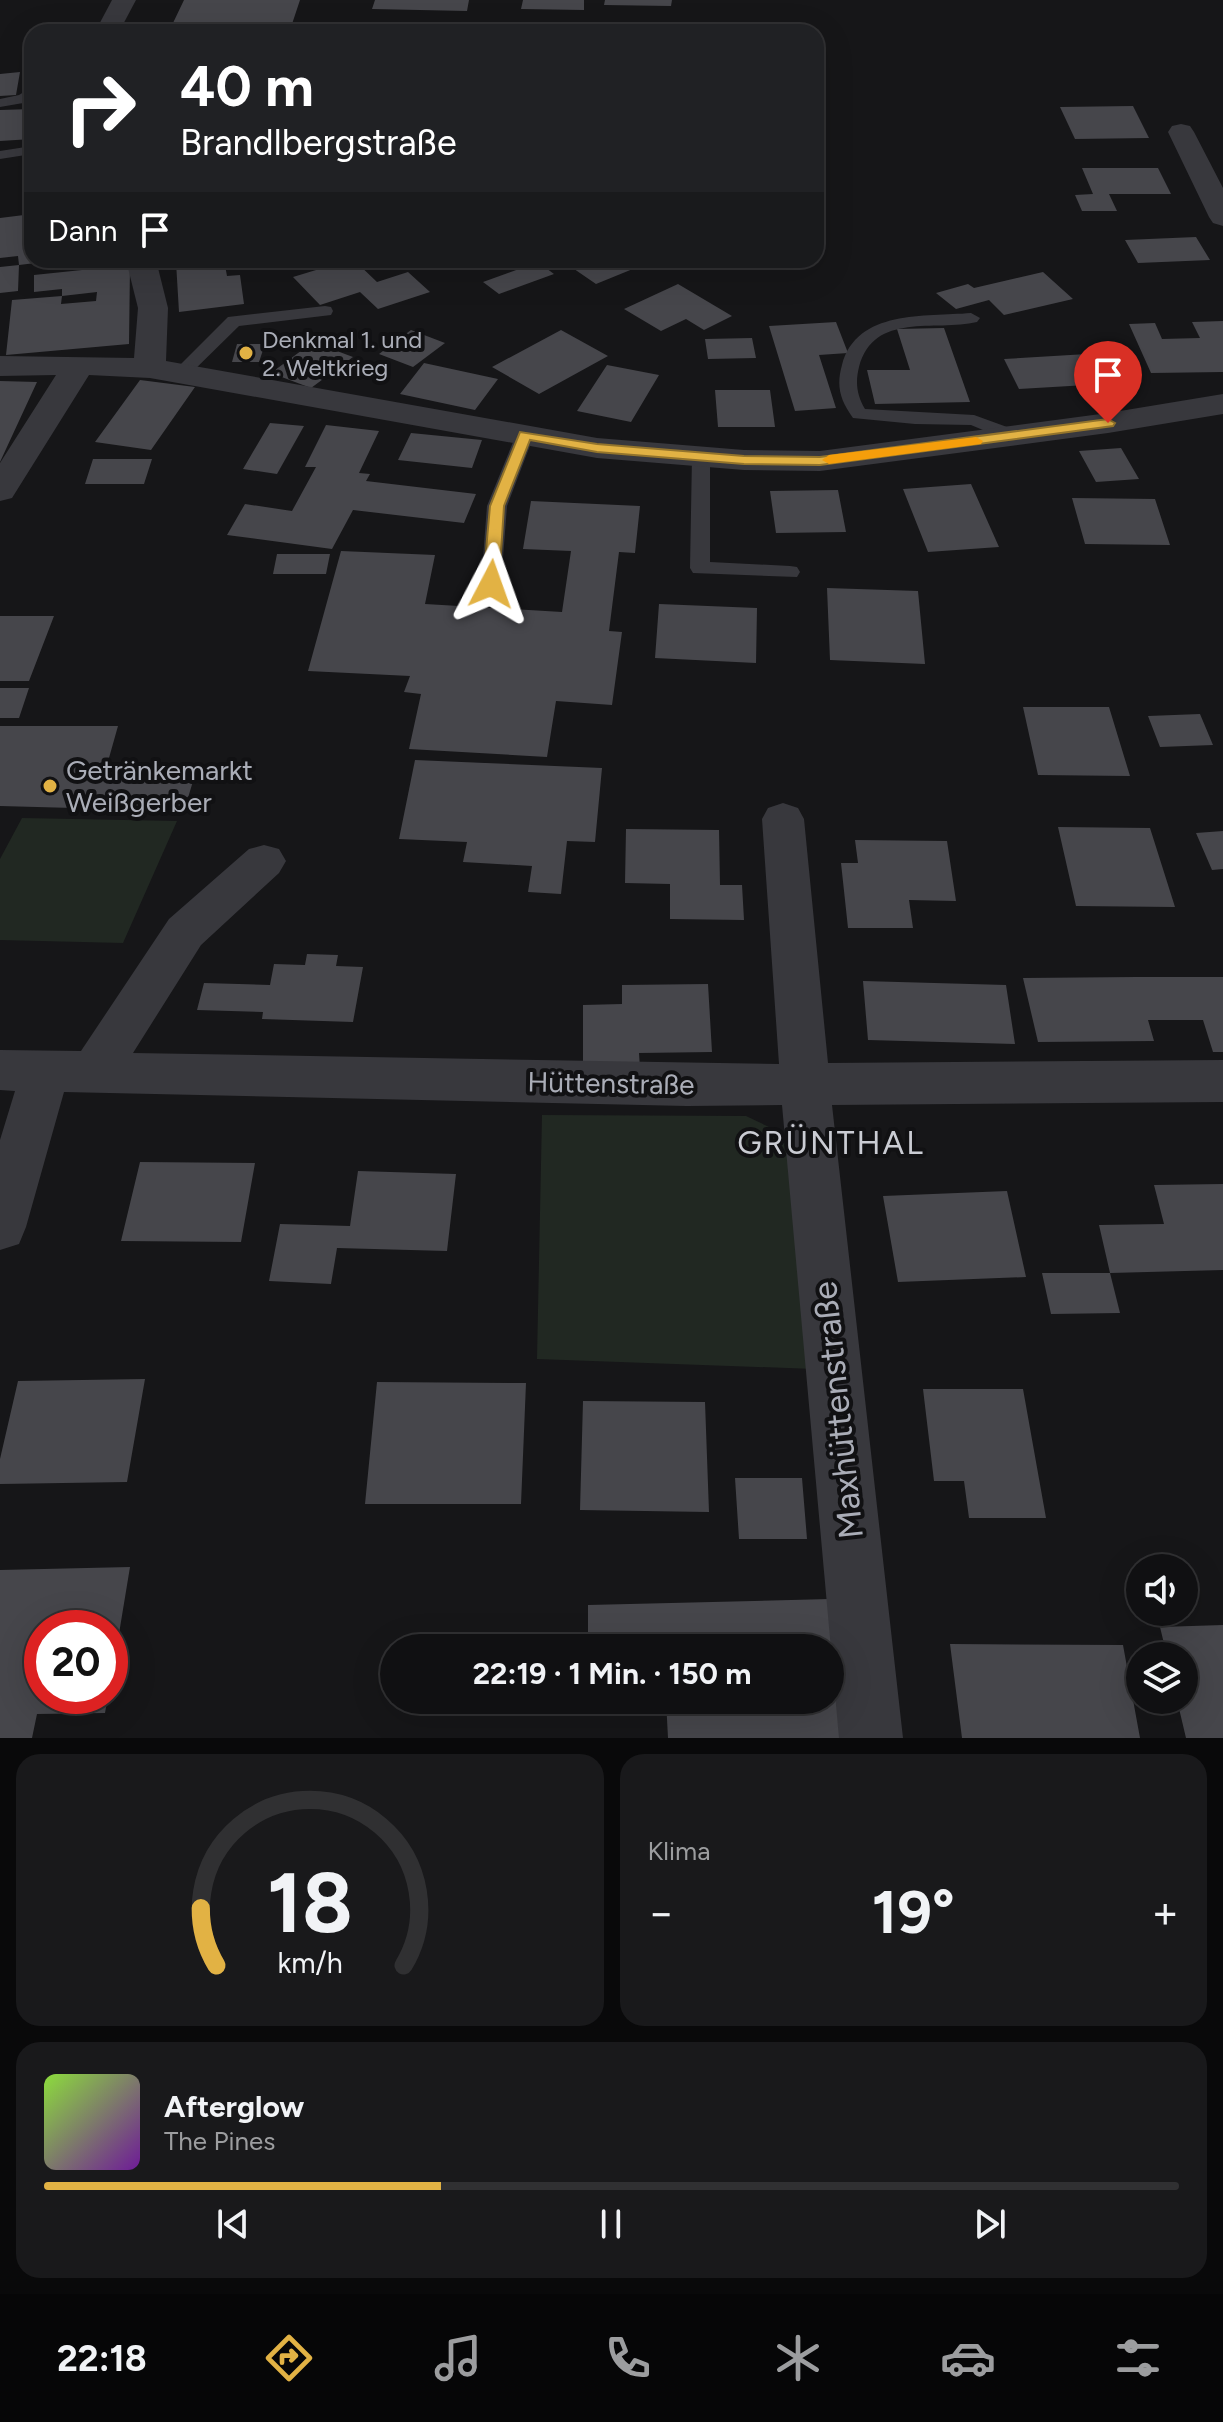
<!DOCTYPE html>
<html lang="de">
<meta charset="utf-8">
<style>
:root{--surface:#101012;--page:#19191b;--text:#f1f3f6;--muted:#9c9d9f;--line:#303032;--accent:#e2b244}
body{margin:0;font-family:Figtree,sans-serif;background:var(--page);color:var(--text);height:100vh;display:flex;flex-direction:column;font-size:30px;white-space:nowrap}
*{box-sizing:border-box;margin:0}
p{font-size:26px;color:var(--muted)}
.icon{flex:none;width:44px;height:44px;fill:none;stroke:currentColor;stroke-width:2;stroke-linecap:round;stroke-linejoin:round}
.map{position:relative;height:1738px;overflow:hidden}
.sheet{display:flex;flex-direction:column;gap:16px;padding:16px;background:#09090a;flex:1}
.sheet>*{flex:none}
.top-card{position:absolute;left:24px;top:24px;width:800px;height:244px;border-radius:24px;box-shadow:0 8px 32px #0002,0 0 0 2px var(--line);background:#202124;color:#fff;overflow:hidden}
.tools{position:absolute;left:1126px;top:1554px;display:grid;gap:16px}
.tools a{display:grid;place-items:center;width:72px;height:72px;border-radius:50%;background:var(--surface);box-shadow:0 8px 32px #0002,0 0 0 2px var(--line);font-size:40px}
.speed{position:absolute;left:24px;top:1610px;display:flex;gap:16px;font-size:40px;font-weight:700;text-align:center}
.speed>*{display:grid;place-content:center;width:104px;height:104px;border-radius:50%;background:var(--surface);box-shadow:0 8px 32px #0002,0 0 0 2px var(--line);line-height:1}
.speed .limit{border:12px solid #d22;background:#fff;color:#111}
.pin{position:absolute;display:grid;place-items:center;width:68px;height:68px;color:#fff;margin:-82px -34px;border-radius:50% 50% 50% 0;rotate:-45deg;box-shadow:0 0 8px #0007}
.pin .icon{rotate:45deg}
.me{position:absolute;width:88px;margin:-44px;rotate:4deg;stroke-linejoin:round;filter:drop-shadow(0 0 6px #0008)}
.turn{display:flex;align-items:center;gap:28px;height:168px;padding:0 24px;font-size:36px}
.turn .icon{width:104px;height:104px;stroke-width:2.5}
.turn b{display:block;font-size:56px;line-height:68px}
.then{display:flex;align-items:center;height:76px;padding:0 24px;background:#0003;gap:16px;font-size:30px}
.big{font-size:60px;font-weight:700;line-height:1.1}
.sheet .tile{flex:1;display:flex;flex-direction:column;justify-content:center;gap:12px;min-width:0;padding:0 28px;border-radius:24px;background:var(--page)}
.sheet .dial{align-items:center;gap:0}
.dial svg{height:208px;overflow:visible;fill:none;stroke:var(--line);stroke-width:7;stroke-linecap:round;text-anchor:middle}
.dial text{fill:var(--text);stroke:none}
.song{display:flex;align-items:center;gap:24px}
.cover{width:96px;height:96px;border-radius:12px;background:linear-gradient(135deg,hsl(90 70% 55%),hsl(280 70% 35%))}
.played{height:8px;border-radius:4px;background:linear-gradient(90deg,var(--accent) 35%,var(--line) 35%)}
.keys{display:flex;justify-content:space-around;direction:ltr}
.heat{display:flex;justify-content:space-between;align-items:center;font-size:44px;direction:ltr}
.sheet .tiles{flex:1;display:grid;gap:16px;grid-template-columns:1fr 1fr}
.tile:last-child{grid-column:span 2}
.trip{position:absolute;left:380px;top:1634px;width:464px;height:80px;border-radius:40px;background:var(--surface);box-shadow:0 8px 32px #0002,0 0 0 2px var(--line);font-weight:700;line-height:80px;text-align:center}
.menu{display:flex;height:128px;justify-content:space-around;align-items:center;background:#060607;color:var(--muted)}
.menu .icon{width:56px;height:56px}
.menu .current{color:var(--accent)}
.menu b{font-size:36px;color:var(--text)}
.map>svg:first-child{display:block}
</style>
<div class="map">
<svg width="1223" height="1738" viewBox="0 0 1223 1738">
<rect width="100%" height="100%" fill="#161618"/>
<!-- green -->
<path fill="#212822" d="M22,818L177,821L123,943L0,940V859Z
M542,1115L746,1116L769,1127L793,1150L814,1369L537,1359Z"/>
<!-- building -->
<path fill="#46464b" d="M184,0H300L292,24H280L277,32H164L168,23H173Z
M375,0H469L467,11L372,9Z
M523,0H584V10L521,9Z
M605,0H672L671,6L604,5Z
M20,72L16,95L0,96V74Z
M1133,106L1149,138L1075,139L1060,107Z
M32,109V139L0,141V110Z
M1082,168H1158L1171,194H1109L1117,211H1082L1075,195L1093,194Z
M32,214V260L44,262L19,265L18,256L0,258V218Z
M1196,237L1210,260L1138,263L1125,240Z
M190,260H224L227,276L240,275L244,304L179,312L176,262Z
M349,260H354L377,282L408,272L430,292L378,309L360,292L320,305L293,277Z
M561,260H647L650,262L596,284Z
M538,262L554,274L499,294L483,282Z
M19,265L18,291L0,293V267Z
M130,265L129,344L6,355L12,300L62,296L61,304L96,301L97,292L62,296V289L34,292V275Z
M1043,272L1073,299L1004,315L989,300L956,309L936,293L968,284L974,288Z
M678,284L732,316L704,330L686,319L661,331L624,309Z
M1223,321V372L1151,373L1129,324L1155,323L1162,339L1200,338L1192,322Z
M836,322L848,353L819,355L836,408L795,411L769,326Z
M944,328L970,402L875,404L867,370H910L897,329Z
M411,330L445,343L413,367L379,354Z
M561,330L608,356L539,394L492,367Z
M752,338L756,358L708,359L705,339Z
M313,342L353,357L311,388L271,373Z
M237,344H265L259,362H232Z
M1087,354L1104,384L1019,389L1004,359Z
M424,363L498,379L475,410L400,394Z
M607,365L659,375L631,422L577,411Z
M140,380L195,387L151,450L95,442Z
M0,381L37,382L0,462Z
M715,390H770L775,427H718Z
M270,423L304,426L277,474L243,469Z
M326,425L379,431L359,473L370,474L366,481L476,494L464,523L353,510L332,549L227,535L245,504L292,511L316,467H305Z
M411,433L482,440L472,468L398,460Z
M1121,448L1139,479L1096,482L1079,451Z
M93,459H152L144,484H85Z
M971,484L999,547L928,552L903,489Z
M838,490L846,532L776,533L770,491Z
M1072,498L1155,499L1170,545L1085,544Z
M531,501L640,506L635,553L619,552L609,631L622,632L612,705L556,701L547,757L409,749L421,694L404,692L410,676L308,671L341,551L435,555L425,604L562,612L571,551L523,549Z
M277,554H330L326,574H273Z
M827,588L918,591L925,664L830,660Z
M659,604L757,608L756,663L655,658Z
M0,616H54L29,681H0Z
M0,688H29L19,718H0Z
M1023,707H1109L1130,776L1038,775Z
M1200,714L1213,745L1160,747L1148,716Z
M0,726H118L107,765L197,768L184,811L0,806Z
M415,760L602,768L595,842L567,841L561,894L528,892L532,866L463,862L467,842L399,839Z
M1058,827L1150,828L1175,907L1076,906Z
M626,829L719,830L720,885H742L744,920L670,919V884L625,883Z
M1223,831V869L1212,870L1196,833Z
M855,840L947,841L956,901L909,900L913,928H848L841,863H858Z
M307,954L338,955L336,966L363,967L353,1022L262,1019L263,1012L197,1010L204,983L270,985L274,964L305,965Z
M1137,977H1223V1052H1213L1203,1020H1148L1154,1041L1038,1042L1023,978Z
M863,981L1006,985L1015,1044L868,1040Z
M708,984L712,1052L639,1053L640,1069L583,1070V1005L622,1004V985Z
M140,1162L255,1163L241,1242L121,1241Z
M358,1171L456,1174L447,1251L337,1248L331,1284L269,1281L280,1224L350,1226Z
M1223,1184V1270L1110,1273L1099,1225L1164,1224L1154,1185Z
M1007,1191L1026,1277L898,1282L883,1196Z
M1042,1273H1110L1120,1313L1051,1314Z
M145,1379L127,1482L0,1484V1459L18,1381Z
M377,1382L526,1383L521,1504H365Z
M923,1389H1023L1046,1518H969L964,1481H934Z
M583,1401L705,1402L709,1512L580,1510Z
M735,1478H802L807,1539H739Z
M130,1567L112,1676L110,1628H42V1696H108L105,1713L37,1714L32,1738H0V1570Z
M830,1599L845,1738H668L666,1700H830V1648H588V1605Z
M1223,1625V1738H1186L1177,1700H1184V1656H1167L1160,1627Z
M950,1644L1123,1645L1140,1738H962Z"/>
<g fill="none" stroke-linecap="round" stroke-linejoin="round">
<!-- service -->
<path fill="#38383d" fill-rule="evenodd" d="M32,87L29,102L0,107V99L19,95Z
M32,146V154L0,159V151Z
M325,306L331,307L333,311L331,315L239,326L186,378H174L171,374L228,317Z
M971,313L980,318L977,322C935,332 874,311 859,367C855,383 857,395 865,409L974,415L1021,432L1023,436L1021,440H1007L971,425L915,424L853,418C840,400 836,386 842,365C857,309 925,317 971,313Z
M525,429L534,435L507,506L501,584L491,591L481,584L487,506L516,435Z
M701,450L710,456V562L790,566L797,567L800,572L797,577L693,573L690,568L692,456Z"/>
<!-- minor -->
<path fill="#38383d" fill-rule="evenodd" d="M112,0H136L119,32H95Z
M1181,124L1190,126L1194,132L1223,188V226L1213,223L1209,217L1168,132L1172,126Z
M126,260H156L168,308L166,361L597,438L744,450L820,451L1108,413L1223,394V414L1108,433L820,471L744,470L597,458L150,378L89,375L12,498L0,501V463L56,375L0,376V356L134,358L138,308Z
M783,803L798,808L804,819L828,1063L1223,1060V1102L832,1105L903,1738H839L782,1105L687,1106L64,1092L26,1227L19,1244L0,1250V1140L15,1091L0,1090V1050L81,1051L169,919L249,849L264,845L279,849L286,861L279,873L201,945L133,1053L779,1064L762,819L768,808Z"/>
</g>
<!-- route -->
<path fill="#e2b244" stroke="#93742c" stroke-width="2" d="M1108,419L1115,423L1113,426L820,465L744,464L597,452L530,440L504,506L499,584L491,589L483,584L490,506L520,432L597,444L744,456L820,457Z"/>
<!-- slow -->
<path fill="#f59e0b" d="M976,437L983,441L981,444L829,464L822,460L829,455Z"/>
<!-- markers -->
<g fill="#e2b244" stroke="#111113" stroke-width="3">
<circle cx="246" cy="353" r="8"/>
<circle cx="50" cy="786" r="8"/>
</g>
<g text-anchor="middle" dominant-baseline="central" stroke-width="8" stroke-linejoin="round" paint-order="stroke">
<!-- far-poi labels -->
<g font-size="24" fill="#aaadb7" stroke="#111113" text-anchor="start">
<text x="262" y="339">Denkmal 1. und<tspan x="262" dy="28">2. Weltkrieg</tspan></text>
</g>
<!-- poi labels -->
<g font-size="28" fill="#aaadb7" stroke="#111113" text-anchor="start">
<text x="66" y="770">Getränkemarkt<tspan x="66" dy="32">Weißgerber</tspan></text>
</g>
<!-- street labels -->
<g font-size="28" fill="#aaadb7" stroke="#111113">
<text transform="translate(611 1083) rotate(1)">Hüttenstraße</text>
</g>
<!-- quarter labels -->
<g font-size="32" letter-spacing="2" fill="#caccd3" stroke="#111113">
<text x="831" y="1143">GRÜNTHAL</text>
</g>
<!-- near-street labels -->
<g font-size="34" fill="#aaadb7" stroke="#111113">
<text transform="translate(838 1410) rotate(-96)">Maxhüttenstraße</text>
</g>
</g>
</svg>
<div class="tools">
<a><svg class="icon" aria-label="sound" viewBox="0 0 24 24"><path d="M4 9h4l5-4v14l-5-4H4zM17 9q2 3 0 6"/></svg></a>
<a><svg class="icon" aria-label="layers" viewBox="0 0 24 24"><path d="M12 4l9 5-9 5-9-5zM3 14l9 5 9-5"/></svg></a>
</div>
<div class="speed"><div class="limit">20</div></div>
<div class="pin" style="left:1108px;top:423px;background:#d93025"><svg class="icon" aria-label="arrive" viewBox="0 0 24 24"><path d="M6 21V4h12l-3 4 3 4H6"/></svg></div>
<svg class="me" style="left:491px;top:584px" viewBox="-20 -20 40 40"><path d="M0-17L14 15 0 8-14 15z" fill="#e2b244" stroke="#fff" stroke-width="4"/></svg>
<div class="trip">22:19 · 1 Min. · 150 m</div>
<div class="top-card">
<div class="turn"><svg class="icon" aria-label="right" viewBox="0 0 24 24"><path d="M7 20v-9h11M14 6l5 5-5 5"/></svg><div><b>40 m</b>Brandlbergstraße</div></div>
<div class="then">Dann<svg class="icon" aria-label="arrive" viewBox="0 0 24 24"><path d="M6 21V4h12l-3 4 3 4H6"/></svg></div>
</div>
</div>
<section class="sheet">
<div class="tiles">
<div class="tile dial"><svg viewBox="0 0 100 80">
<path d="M14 69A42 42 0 1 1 86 69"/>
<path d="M14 69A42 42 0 0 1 8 47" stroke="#e2b244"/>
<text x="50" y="56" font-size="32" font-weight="700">18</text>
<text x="50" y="72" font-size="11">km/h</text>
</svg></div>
<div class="tile"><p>Klima</p>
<div class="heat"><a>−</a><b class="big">19°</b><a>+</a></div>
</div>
<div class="tile">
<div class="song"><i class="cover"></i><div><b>Afterglow</b><p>The Pines</p></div></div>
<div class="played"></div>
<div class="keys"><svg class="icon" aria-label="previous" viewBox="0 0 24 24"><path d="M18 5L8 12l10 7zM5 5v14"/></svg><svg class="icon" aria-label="pause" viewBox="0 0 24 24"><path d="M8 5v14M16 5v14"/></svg><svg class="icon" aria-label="next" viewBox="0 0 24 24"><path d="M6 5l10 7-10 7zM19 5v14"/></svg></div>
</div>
</div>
</section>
<nav class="menu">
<b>22:18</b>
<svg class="icon current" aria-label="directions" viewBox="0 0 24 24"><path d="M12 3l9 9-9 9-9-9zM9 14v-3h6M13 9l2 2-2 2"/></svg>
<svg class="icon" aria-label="music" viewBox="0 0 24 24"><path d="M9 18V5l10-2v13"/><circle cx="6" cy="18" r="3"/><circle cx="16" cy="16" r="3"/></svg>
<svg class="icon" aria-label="phone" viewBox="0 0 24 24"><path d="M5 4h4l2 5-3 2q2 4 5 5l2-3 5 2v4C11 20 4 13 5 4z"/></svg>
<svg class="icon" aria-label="climate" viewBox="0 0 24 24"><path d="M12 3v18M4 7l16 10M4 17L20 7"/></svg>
<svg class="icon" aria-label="car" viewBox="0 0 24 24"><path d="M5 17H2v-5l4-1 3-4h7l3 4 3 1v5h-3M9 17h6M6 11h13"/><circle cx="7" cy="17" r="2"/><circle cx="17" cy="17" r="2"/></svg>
<svg class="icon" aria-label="filters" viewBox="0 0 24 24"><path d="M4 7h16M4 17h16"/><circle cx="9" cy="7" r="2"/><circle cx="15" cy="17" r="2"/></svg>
</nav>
